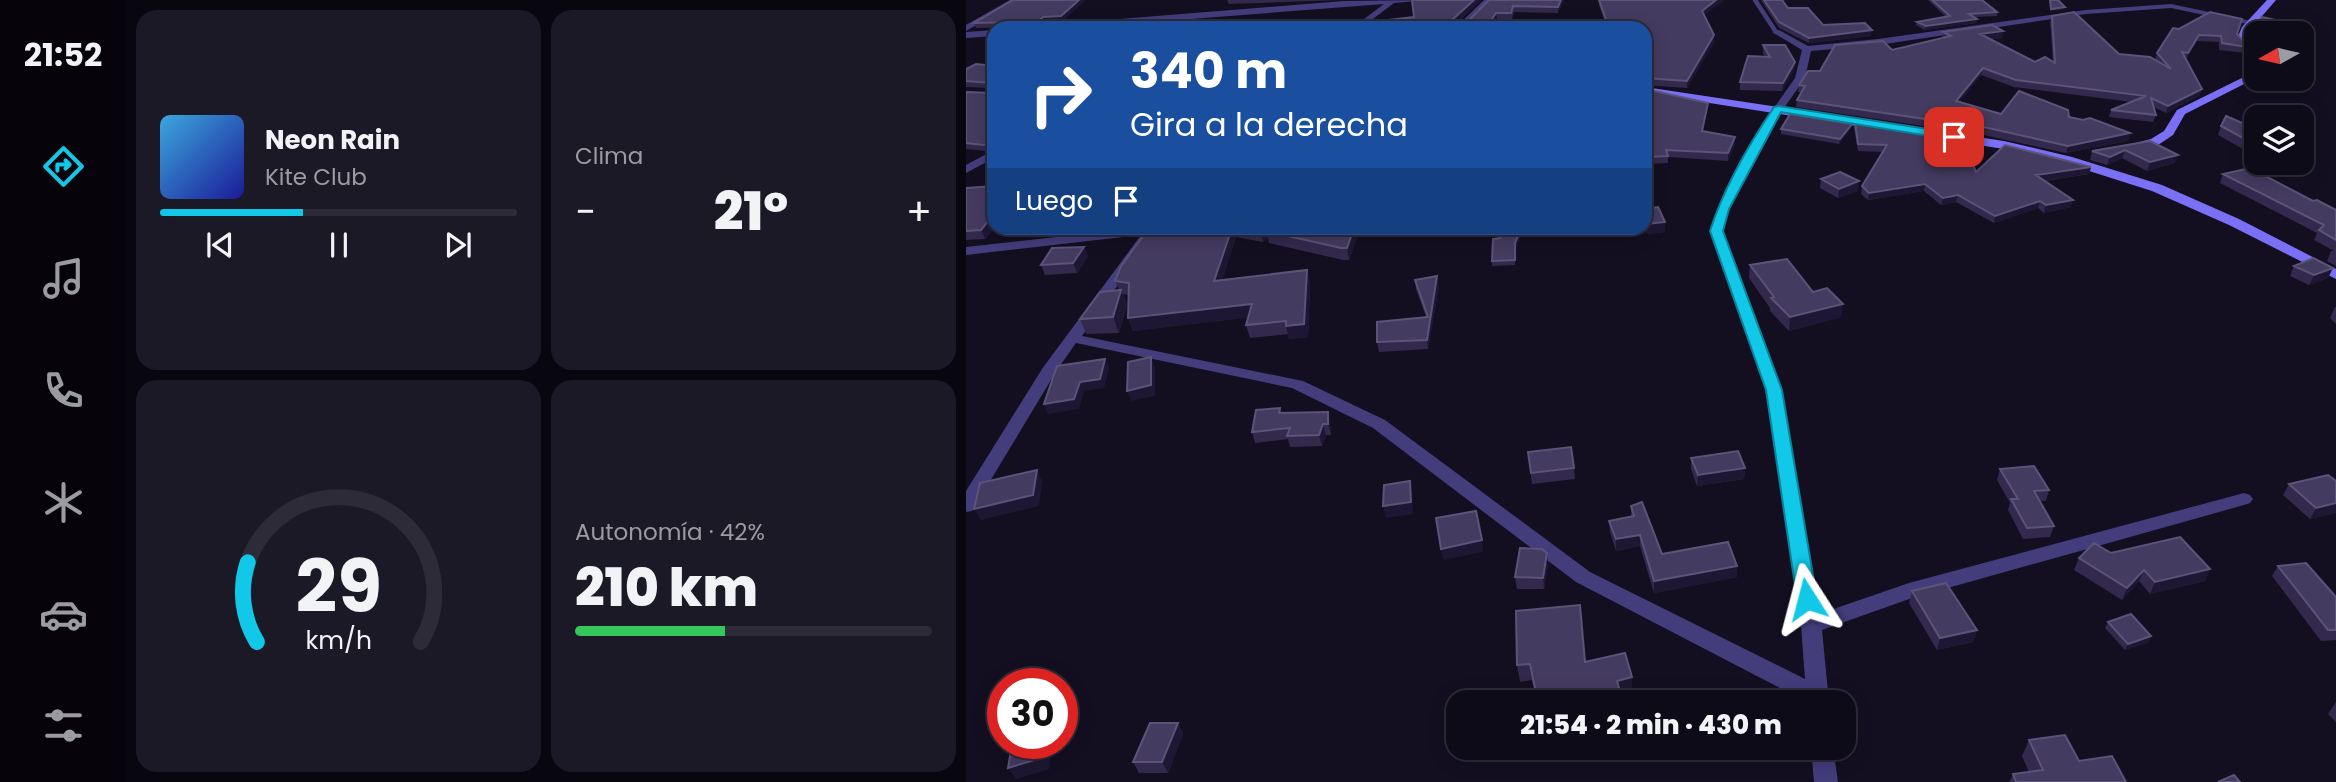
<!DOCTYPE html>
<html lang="es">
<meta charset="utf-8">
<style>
:root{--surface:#0e0b19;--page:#1c1926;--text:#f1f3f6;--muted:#9b9ba2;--line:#2e2b38;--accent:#11c8e9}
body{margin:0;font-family:Poppins,sans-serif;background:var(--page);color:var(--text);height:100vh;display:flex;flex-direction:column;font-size:26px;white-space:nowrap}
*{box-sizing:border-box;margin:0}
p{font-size:23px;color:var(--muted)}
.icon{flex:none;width:38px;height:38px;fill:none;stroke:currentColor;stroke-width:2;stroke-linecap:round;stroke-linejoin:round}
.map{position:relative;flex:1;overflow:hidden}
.side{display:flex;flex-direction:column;gap:10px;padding:10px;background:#08060e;width:840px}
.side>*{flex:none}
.banner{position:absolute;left:21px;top:21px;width:665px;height:214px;border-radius:21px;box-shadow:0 4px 18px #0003,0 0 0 2px var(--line);background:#1a4fa0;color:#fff;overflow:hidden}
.needle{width:46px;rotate:262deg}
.buttons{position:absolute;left:1278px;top:21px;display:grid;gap:14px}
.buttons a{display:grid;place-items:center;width:70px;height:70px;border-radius:14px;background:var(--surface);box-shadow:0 4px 18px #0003,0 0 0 2px var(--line);font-size:35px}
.speed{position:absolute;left:21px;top:668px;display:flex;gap:14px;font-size:35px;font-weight:700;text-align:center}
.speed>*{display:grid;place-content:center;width:91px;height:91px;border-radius:50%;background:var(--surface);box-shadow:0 4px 18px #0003,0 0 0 2px var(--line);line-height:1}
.speed .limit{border:10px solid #d22;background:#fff;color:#111}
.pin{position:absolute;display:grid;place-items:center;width:60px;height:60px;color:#fff;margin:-30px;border-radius:14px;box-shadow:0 4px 10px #0006}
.me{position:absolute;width:77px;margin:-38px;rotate:351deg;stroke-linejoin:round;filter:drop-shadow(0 0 5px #0008)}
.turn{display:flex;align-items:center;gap:24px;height:147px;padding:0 28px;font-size:32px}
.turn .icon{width:91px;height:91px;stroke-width:2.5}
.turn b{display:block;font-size:49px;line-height:60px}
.then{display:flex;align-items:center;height:66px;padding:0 28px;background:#0003;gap:14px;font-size:26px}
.big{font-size:52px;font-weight:800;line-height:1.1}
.side .card{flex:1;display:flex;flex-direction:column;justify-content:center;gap:10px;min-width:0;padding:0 24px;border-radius:21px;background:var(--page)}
.side .dial{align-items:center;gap:0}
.dial svg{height:182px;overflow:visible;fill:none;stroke:var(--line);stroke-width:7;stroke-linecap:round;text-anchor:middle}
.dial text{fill:var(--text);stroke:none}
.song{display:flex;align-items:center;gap:21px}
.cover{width:84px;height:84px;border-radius:10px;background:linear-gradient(135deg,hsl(200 70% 55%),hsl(240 70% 35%))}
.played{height:7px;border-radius:4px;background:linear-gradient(90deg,var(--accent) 40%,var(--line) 40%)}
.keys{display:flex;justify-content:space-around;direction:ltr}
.heat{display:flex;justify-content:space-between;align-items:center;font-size:38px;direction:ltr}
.charge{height:10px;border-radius:5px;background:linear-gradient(90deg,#34c759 42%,var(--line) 0)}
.side .tiles{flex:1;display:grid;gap:10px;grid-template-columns:repeat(2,1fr)}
.trip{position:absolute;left:480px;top:690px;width:410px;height:70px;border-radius:21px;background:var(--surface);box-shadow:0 4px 18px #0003,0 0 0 2px var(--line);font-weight:800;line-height:70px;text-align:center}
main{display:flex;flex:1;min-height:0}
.dock{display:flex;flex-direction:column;width:126px;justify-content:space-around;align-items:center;background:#06040a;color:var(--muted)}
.dock .icon{width:49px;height:49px}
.dock .active{color:var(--accent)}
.dock b{font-size:32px;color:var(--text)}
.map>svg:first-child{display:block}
</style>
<main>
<nav class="dock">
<b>21:52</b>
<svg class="icon active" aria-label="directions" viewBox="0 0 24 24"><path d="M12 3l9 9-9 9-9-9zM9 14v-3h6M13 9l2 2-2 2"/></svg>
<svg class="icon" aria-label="music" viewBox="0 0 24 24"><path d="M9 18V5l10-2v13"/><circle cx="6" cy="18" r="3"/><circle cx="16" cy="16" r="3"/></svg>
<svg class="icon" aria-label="phone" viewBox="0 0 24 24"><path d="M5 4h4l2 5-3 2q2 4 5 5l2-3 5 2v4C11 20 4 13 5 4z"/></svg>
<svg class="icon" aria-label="climate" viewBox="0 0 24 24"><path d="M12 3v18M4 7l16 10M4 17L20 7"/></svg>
<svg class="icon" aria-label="car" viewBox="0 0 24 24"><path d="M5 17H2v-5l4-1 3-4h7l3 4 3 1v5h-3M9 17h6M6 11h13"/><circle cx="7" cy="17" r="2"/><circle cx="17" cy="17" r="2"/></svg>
<svg class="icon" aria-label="filters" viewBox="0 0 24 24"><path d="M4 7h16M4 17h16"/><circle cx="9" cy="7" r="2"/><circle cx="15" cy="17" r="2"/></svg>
</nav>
<section class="side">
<div class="tiles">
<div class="card">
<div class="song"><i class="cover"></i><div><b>Neon Rain</b><p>Kite Club</p></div></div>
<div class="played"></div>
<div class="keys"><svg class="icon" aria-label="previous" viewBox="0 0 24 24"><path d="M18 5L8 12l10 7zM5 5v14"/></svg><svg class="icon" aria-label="pause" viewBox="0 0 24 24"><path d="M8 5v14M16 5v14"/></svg><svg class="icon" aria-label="next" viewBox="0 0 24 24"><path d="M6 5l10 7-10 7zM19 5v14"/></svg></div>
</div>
<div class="card"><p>Clima</p>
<div class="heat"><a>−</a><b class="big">21°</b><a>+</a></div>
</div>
<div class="card dial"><svg viewBox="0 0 100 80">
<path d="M14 69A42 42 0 1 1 86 69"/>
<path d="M14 69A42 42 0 0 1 10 34" stroke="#11c8e9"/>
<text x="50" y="56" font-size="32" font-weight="700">29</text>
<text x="50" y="72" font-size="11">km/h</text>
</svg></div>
<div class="card"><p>Autonomía · 42%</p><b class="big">210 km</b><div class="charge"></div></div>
</div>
</section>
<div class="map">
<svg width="1370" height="782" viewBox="0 0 1370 782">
<rect width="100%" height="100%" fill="#130f21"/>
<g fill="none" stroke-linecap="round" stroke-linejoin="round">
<!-- lane -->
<path stroke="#433d7c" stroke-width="4.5" d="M789,0L810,32"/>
<!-- street -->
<path fill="#433d7c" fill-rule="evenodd" d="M44,0H54L0,31V25Z
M462,0L428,3L395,28H386L418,4L109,28H75L79,25L378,1Z
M518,0H527L498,28H489Z
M1205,4L1290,22L1286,25L1205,8L1120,14L912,45L845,51L839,78L802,131L763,210L756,231L816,390L853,614L943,583L1278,493L1284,495L1287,499L1284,503L1278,505L946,598L856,630L863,702H841L610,582L407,428L326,388L110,343L91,370L6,511L0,512V491L76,369L175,235L0,255V247L172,228H192L116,336L337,381L419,420L624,572L839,679L835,625L800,390L744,231L751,210L792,131L829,78L836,50L806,32L813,30L842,46L912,39L1120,10Z
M28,30V36L0,38V32Z
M28,150V158L0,173V165Z
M845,747H867L872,782H848Z"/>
<!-- secondary -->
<path fill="#7a70f5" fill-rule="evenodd" d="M1301,0H1310L1284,30L1281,39L1290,51V61L1271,39L1276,27Z
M1290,71V78L1219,114L1207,135L1192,145L1164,150L1158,146L1185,139L1198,131L1211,110Z
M679,87L1038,141L1106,157L1196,185L1273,219L1370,269V279L1263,225L1186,191L1098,163L1038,149L679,93Z"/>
</g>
<!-- wall -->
<path fill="#33294d" d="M261,0H372L263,4Z
M515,0L490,24H499L523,0H598L592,13L548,12L546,19H531L525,28H354L448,17Z
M633,0H758L738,15L748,42L721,88L679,85V28H641L633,5Z
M795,0H816L822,8L857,25L905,36L843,43L813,28Z
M962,0H1016L1031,12V16L1008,17L1011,23L959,30L950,25L951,22L980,17Z
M1086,16L1153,54L1189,60L1191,53L1207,28L1271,34L1282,47L1280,53L1253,50V42L1231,41L1220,59L1236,89L1233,96L1200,113L1188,107L1190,115L1187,122L1143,117L1145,110L1166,102L1048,87L1015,75L993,102L1035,114L1103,117L1164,133L1162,141L1100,153L991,129V131L830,107L831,100L835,92H832L833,85L854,71L926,50L976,38L977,32L1037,31L1036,38L1024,39L1069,62H1087L1084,22Z
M1296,17L1318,22L1316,27L1339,33L1337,38L1335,39V33H1290V46L1284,39L1286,34Z
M97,21L79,22L73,27L10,28L8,23Z
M797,45L829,62L828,70L816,91L774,90V82L799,57L797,53Z
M28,66V156L27,148L21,151L0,149V92L27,93V88L0,87V69Z
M679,89L742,103L737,131L769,144L762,161L702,157V163L681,164L679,158Z
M889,122L1010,172L1125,167L1123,174L1079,181L1105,207L1078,213L1072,208L1028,223L990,202L975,205L958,191L902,200L895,194L896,186L917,152L892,151L888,128Z
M1255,126L1290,129V153L1286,154L1252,135Z
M885,128L873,144L815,134V129Z
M1184,141L1209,163L1181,171L1156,158L1141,165L1124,160L1126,151Z
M1257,174L1347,201L1370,210V266L1361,261L1365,251H1368L1348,240L1351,233L1254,183Z
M855,179L892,191L872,198L854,188Z
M0,188L29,228L19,239L0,240Z
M679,209L699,222V232L681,234L679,228Z
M183,228H393L394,229L383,260H377L303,243L302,238L297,242L270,237L256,280L341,270L344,282L342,337L323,339L322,334L284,338L280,325L282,317L167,331L162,318L163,295L157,294L161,305L153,333L120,334L114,319L153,290L149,281Z
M555,234L550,248L549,265L526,266V261L534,238Z
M118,247L122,256L111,273L79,275L75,265Z
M784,265L847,292L875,317L823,331L804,311V308L783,278Z
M1328,266L1362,278L1343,285L1324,276Z
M449,280L473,285L462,349L413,352L411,342L460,317L450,289Z
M1369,307H1370V324L1364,318Z
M314,408L316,413L364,423L365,435H360L356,446L324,447L322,439L289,443L286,432Z
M562,452L608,468L609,479L566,484Z
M725,458L779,468L778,479L731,486L725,469Z
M1034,469L1083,490L1080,501H1074L1088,526L1084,537L1057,539L1042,510L1044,503L1031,480Z
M1370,481V513L1344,519L1317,495L1323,484Z
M665,506L696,554L771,566V577L688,593L674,546L650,551L644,532L643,521L665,516Z
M1145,553L1244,569L1239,581L1184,594L1173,581L1156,600L1108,570L1113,558Z
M582,564L578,589H551L549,577Z
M1312,566L1370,597V640L1355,641L1306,576Z
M946,591L1011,630L1007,642L971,650L943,603Z
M550,611L619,662L666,677V694L655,697L657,702H570L566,680L554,682L551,665Z
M1142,622L1183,642L1159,650L1139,628Z
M1370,702V722L1362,714Z
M212,723L217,734L202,773H173L167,762Z
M1063,740L1113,761L1160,782H1043L1047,774L1063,772L1056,756Z
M726,747H765L764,753L730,760Z"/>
<!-- shaded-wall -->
<path fill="#1e1734" d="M113,0H120L97,21L79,22L73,27L71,22L77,17Z
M508,0H515L487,26L486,20Z
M595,0H598L592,13V7Z
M750,0H758L736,17V11Z
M1099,7L1098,10L1084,12L1085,9Z
M530,13L531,19L525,28H520Z
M1011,19V23L959,30L960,26Z
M906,30L905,36L843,43V38Z
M1037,31L1036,38L1013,40L1014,34Z
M748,35V42L721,88V81Z
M1233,35L1231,41L1220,59L1222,53Z
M829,62L828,70L816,91L817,83Z
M1017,68L1015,75L988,108L990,101Z
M1236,89L1233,96L1200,113L1202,106Z
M886,124L885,128L873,144L874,139Z
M1164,133L1162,141L1100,153L1102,146Z
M769,137V144L762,161V153Z
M26,141L28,148L21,151L18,145Z
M1289,145L1290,153L1286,154Z
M1159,150L1156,158L1141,165L1144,157Z
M1212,155L1209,163L1181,171L1184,162Z
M1125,167L1123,174L1069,182L1070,175Z
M893,181L892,191L872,198L873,189Z
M959,184L958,191L902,200L903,193Z
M992,195L990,202L975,205L977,198Z
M1107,200L1105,207L1078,213L1080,205Z
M1074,201L1072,208L1028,223L1029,216Z
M28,214L29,228L19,239L15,230Z
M699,222V232L681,234V224Z
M266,228H268L270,237L252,294L248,281Z
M297,228H303L300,231L302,238L297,242L294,230Z
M388,228H393L394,229L383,260L381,248Z
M555,229V234L550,248L549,265V243Z
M118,247L122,256L111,273L107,263Z
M1367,268L1362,278L1343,285L1348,275Z
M341,270L344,282L342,337L323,339L320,326Z
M471,276L473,285L462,349L461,340Z
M155,290L161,305L153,333L147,317Z
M286,304L289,317L167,331L162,318Z
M877,304L875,317L823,331L824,317Z
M185,357L189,368V396L165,401L161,391Z
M139,359L143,368L138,388L118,391L113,409L82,414L78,404L114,382Z
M362,412L364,423L365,435L362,424Z
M357,424L360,435L356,446L353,435Z
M779,468L778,479L731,486L732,475Z
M71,470L76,481L73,506L15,520L8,509Z
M444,481L446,492L447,514L420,518L417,506Z
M1370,503V513L1344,519L1350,508Z
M674,535V546L650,551V539Z
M516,540L517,552L477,560L475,549Z
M581,553L582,564L578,589L577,578Z
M771,566V577L688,593V581Z
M1244,569L1239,581L1184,594L1189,582Z
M1178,570L1173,581L1156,600L1161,588Z
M1011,630L1007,642L971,650L974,638Z
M1185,636L1183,642L1159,650L1162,644Z
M666,677V694L651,698V681Z
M212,723L217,734L202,773L196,762Z
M77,744H86L83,769L50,779L42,768Z
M740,747H765L764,753L730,760L731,749Z"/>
<!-- building -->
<path fill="#443b60" stroke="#5c5378" stroke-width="2" d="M47,0H113L95,16L77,17L71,22L8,23Z
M446,0H508L486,20V24H499L523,0H595L592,7L547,6L545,13H530L520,28H354L448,17Z
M633,0H750L736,11L748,35L721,81L679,78V28H643Z
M798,0H816L822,8H842L857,25L899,23L906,30L843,38L813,22Z
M966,0H1016L1031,12L1003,14L1011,19L960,26L951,22L984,16Z
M1084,0H1092L1099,7L1085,9Z
M1108,12L1153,54L1184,57L1205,69L1191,53L1207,28L1213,29L1244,12L1276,19L1271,34L1282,47L1256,43L1255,36L1233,35L1222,53L1216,52L1236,89L1202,106L1185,98L1190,115L1145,110L1180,96L1050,80L1017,68L990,101L1035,114L1053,91L1102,110L1103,117L1117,120L1124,118L1164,133L1102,146L991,121L992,124L831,100L839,86L833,85L842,71H854L869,45L917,41L926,50L985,36L977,32L1026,25L1037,31L1014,34L1069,62L1079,57L1089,63L1086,16Z
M1296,17L1318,22L1311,26L1339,33L1335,35V33H1290V39L1286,34Z
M797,45H819L829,62L817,83L774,82L782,56L804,57Z
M10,64L28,66V155L26,141L18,145L0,143V92L27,93L26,83L0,81V69Z
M679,89L742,103L736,131L769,137L762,153L700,150L702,156L681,157L679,151Z
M824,114L886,124L874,139L815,129Z
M1260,116L1290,129V145L1255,126Z
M889,122L997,138L1010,172L1039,145L1125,167L1070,175L1107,200L1080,205L1074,201L1029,216L992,195L977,198L959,184L903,193L896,186L921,145L892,144Z
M1184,141L1212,155L1184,162L1159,150L1144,157L1126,151Z
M1284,168L1347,201L1351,200L1370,210V240L1353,230L1358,225L1257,174Z
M874,172L893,181L873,189L855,179Z
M28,186V214L15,230L0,231V188Z
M692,207L699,222L681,224L679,219V209Z
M183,228H266L248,281L341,270L338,324L320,326V321L280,325L286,304L162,318L163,283L149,281L155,266Z
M279,228H297L294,230Z
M301,228H388L381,248H375L300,231Z
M539,228L555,229L549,243V260L526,261L527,239L534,238Z
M118,247L107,263L75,265L86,248Z
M1347,258L1367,268L1348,275L1328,266Z
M821,259L847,292L861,288L877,304L824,317L805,298L808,297L784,265Z
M471,276L461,340L411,342V322L462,317L449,280Z
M155,290L147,317L114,319L134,292Z
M185,357V385L161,391L162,362Z
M139,359L134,379L114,382L108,399L78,404L91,366Z
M314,408L313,413L362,412V424H357L353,435L321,436L324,428L286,432L290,410Z
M605,447L608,468L565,473L562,452Z
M772,451L779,468L732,475L725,458Z
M1068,466L1083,490L1068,491L1088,526L1061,528L1045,499H1052L1034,469Z
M71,470L67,495L8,509L14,483Z
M1362,475L1370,481V503L1350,508L1323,484Z
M444,481L445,502L417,506L418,485Z
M676,502L696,554L762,542L771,566L688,581L674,535L650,539L643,521L668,516L665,506Z
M510,511L516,540L475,549L470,518Z
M1214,537L1244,569L1189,582L1178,570L1161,588L1113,558L1128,543L1145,553Z
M554,548L576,549L581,553L577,578L549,577Z
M1340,563L1370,597V630H1362L1312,566Z
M980,583L1011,630L974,638L946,591Z
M614,605L619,662L659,653L666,677L651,681L657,702H572L564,664L551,665L550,611Z
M1165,614L1185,636L1162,644L1142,622Z
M184,723H212L196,762H167Z
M1099,735L1113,761L1146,756L1160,782H1050L1047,774L1077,770L1063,740Z
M46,744H77L75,758L42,768Z
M1268,775L1274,782H1252Z"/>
<!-- route -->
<path fill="#11c8e9" stroke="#0b8297" stroke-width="2" d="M812,106L988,133L993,137L988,140L815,112L763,209L757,231L816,390L851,599L848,605L841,607L834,605L831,599L800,390L744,231C758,187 783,144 808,107Z"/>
</svg>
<div class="buttons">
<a><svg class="needle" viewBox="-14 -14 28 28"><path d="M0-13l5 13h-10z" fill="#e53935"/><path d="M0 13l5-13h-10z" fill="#9b9ba2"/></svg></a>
<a><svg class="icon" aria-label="layers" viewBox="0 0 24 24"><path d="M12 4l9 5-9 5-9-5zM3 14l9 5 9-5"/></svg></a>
</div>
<div class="speed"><div class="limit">30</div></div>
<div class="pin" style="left:988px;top:137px;background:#d93025"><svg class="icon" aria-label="arrive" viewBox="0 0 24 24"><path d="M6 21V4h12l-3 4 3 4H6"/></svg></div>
<svg class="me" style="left:841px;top:599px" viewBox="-20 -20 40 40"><path d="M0-17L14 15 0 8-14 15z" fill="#11c8e9" stroke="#fff" stroke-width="4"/></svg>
<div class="trip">21:54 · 2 min · 430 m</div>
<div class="banner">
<div class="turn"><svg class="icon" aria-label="right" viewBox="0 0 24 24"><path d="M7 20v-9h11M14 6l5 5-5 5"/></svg><div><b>340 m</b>Gira a la derecha</div></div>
<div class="then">Luego<svg class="icon" aria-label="arrive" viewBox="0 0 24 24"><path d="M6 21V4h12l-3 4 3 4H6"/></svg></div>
</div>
</div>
</main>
